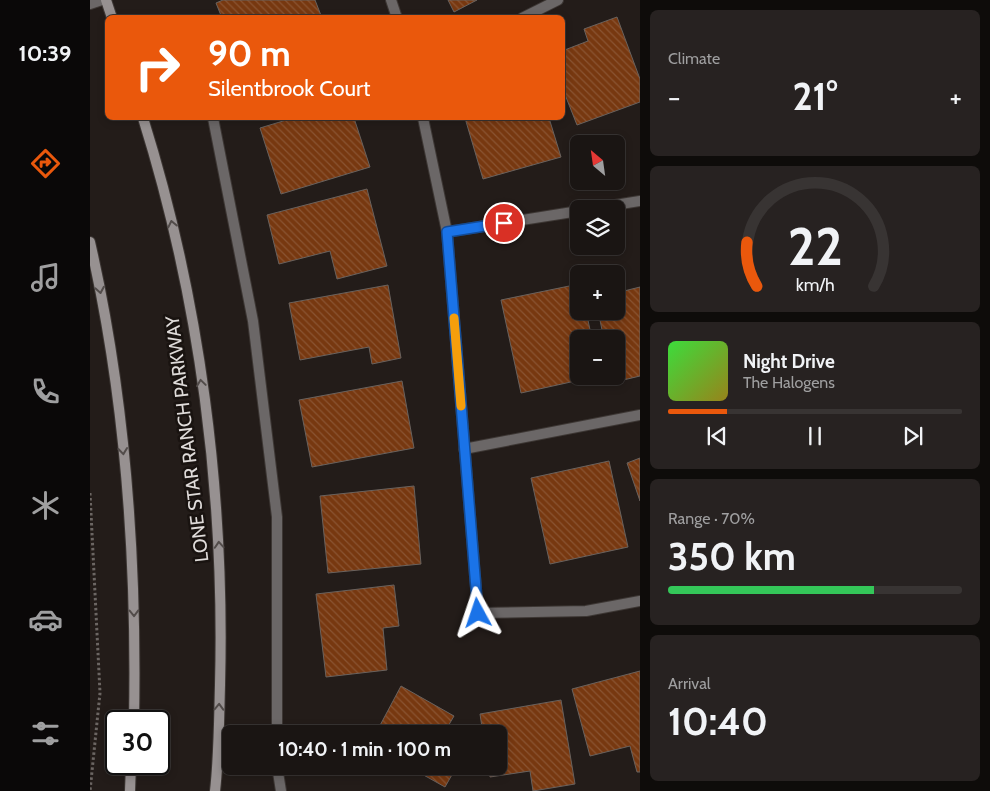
<!DOCTYPE html>
<meta charset="utf-8">
<style>
:root{--surface:#1a1513;--page:#272221;--text:#f1f3f6;--muted:#9f9fa0;--line:#383433;--accent:#ea580c}
body{margin:0;font-family:Cabin,sans-serif;background:var(--page);color:var(--text);height:100vh;display:flex;flex-direction:column;font-size:19px;white-space:nowrap}
*{box-sizing:border-box;margin:0}
p{font-size:16px;color:var(--muted)}
.icon{flex:none;width:28px;height:28px;fill:none;stroke:currentColor;stroke-width:2;stroke-linecap:round;stroke-linejoin:round}
.map{position:relative;flex:1;overflow:hidden}
.side{display:flex;flex-direction:column;gap:10px;padding:10px;background:#0e0c0a;width:350px}
.side>*{flex:none}
.top-card{position:absolute;left:15px;top:15px;width:460px;height:105px;border-radius:8px;box-shadow:0 2px 8px #0003,0 0 0 1px var(--line);background:#ea580c;color:#fff;overflow:hidden}
.needle{width:32px;rotate:331deg}
.tools{position:absolute;left:480px;top:135px;display:grid;gap:10px}
.tools a{display:grid;place-items:center;width:55px;height:55px;border-radius:8px;background:var(--surface);box-shadow:0 2px 8px #0003,0 0 0 1px var(--line);font-size:25px}
.speed{position:absolute;left:15px;top:710px;display:flex;gap:10px;font-size:25px;font-weight:700;text-align:center}
.speed>*{display:grid;place-content:center;width:65px;height:65px;border-radius:50%;background:var(--surface);box-shadow:0 2px 8px #0003,0 0 0 1px var(--line);line-height:1}
.speed .limit{border:2px solid #111;border-radius:8px;background:#fff;color:#111}
.pin{position:absolute;display:grid;place-items:center;width:42px;height:42px;color:#fff;margin:-21px;border:2px solid #fff;border-radius:50%;box-shadow:0 1px 5px #0007}
.me{position:absolute;width:55px;margin:-28px;rotate:355deg;stroke-linejoin:round;filter:drop-shadow(0 0 4px #0008)}
.turn{display:flex;align-items:center;gap:18px;height:105px;padding:0 20px;font-size:22px}
.turn .icon{width:65px;height:65px;stroke-width:2.5}
.turn b{display:block;font-size:35px;line-height:42px}
.big{font-size:38px;font-weight:800;line-height:1.1}
.side .card{flex:1;display:flex;flex-direction:column;justify-content:center;gap:8px;min-width:0;padding:0 18px;border-radius:8px;background:var(--page)}
.side .dial{align-items:center;gap:0}
.dial svg{height:130px;overflow:visible;fill:none;stroke:var(--line);stroke-width:7;stroke-linecap:round;text-anchor:middle}
.dial text{fill:var(--text);stroke:none}
.song{display:flex;align-items:center;gap:15px}
.cover{width:60px;height:60px;border-radius:8px;background:linear-gradient(135deg,hsl(120 70% 55%),hsl(50 70% 35%))}
.played{height:5px;border-radius:2px;background:linear-gradient(90deg,var(--accent) 20%,var(--line) 20%)}
.keys{display:flex;justify-content:space-around;direction:ltr}
.heat{display:flex;justify-content:space-between;align-items:center;font-size:28px;direction:ltr}
.charge{height:8px;border-radius:4px;background:linear-gradient(90deg,#34c759 70%,var(--line) 0)}
.trip{position:absolute;left:132px;top:725px;width:285px;height:50px;border-radius:8px;background:var(--surface);box-shadow:0 2px 8px #0003,0 0 0 1px var(--line);font-weight:800;line-height:50px;text-align:center}
main{display:flex;flex:1;min-height:0}
.dock{display:flex;flex-direction:column;width:90px;justify-content:space-around;align-items:center;background:#0a0808;color:var(--muted)}
.dock .icon{width:35px;height:35px}
.dock .active{color:var(--accent)}
.dock b{font-size:22px;color:var(--text)}
.map>svg:first-child{display:block}
</style>
<main>
<nav class="dock">
<b>10:39</b>
<svg class="icon active" aria-label="directions" viewBox="0 0 24 24"><path d="M12 3l9 9-9 9-9-9zM9 14v-3h6M13 9l2 2-2 2"/></svg>
<svg class="icon" aria-label="music" viewBox="0 0 24 24"><path d="M9 18V5l10-2v13"/><circle cx="6" cy="18" r="3"/><circle cx="16" cy="16" r="3"/></svg>
<svg class="icon" aria-label="phone" viewBox="0 0 24 24"><path d="M5 4h4l2 5-3 2q2 4 5 5l2-3 5 2v4C11 20 4 13 5 4z"/></svg>
<svg class="icon" aria-label="climate" viewBox="0 0 24 24"><path d="M12 3v18M4 7l16 10M4 17L20 7"/></svg>
<svg class="icon" aria-label="car" viewBox="0 0 24 24"><path d="M5 17H2v-5l4-1 3-4h7l3 4 3 1v5h-3M9 17h6M6 11h13"/><circle cx="7" cy="17" r="2"/><circle cx="17" cy="17" r="2"/></svg>
<svg class="icon" aria-label="filters" viewBox="0 0 24 24"><path d="M4 7h16M4 17h16"/><circle cx="9" cy="7" r="2"/><circle cx="15" cy="17" r="2"/></svg>
</nav>
<div class="map">
<svg width="550" height="791" viewBox="0 0 550 791">
<defs>
<pattern id="building-back-hatch" width="6" height="6" patternUnits="userSpaceOnUse" patternTransform="scale(1.25)"><rect width="6" height="6" fill="#773810"/><path d="M-1 5l2 2M0 0l6 6M5-1l2 2" fill="none" stroke="#8a5432"/></pattern>
</defs>
<rect width="100%" height="100%" fill="#231c19"/>
<!-- building -->
<path fill="url(#building-back-hatch)" stroke="#69625e" d="M133,0H225L232,18H132L126,3Z
M358,0H387L364,12Z
M527,17L550,79V102L487,125L472,87V51L498,41L494,29Z
M203,118H264L280,167L191,194L170,128Z
M375,118H459L471,157L393,179Z
M277,189L297,266L247,279L240,251L189,264L177,215Z
M489,284V311H496L502,339H489V376H508L431,393L411,300Z
M298,285L311,358L282,364L279,347L210,360L199,303Z
M550,287V376L525,382L526,339H514L508,311H526V293Z
M312,381L324,448L222,467L209,400Z
M550,458V501L537,463Z
M519,461L538,547L460,564L441,478Z
M324,486L331,564L238,573L230,496Z
M304,585L309,626L293,628L297,670L236,677L226,594Z
M550,671V772H547L540,746L500,756L482,689Z
M311,686L364,716L357,728L367,734H292L287,731Z
M471,700L485,784L443,791L440,771L400,777L399,766H409V734H393L390,714Z
M334,766H367L355,787L330,773Z"/>
<g fill="none" stroke-linecap="round" stroke-linejoin="round">
<defs>
<path id="lane" d="M432,18L468,0
M123,118L163,321L187,517V734
M374,449L550,415
M187,766L191,791"/>
<path id="street" d="M301,0L307,18
M0,4L12,0
M333,118L357,232L388,613L496,611L550,601
M500,209L550,201
M357,232L489,211"/>
<path id="secondary" d="M16,0L22,18
M53,118C110,300 135,494 130,685C129,720 129,756 125,791
M0,242C36,399 47,561 44,721
M40,791L41,764"/>
</defs>
<!-- lane casing -->
<use href="#lane" stroke="#3d3734" stroke-width="12"/>
<!-- street casing -->
<use href="#street" stroke="#3d3734" stroke-width="12"/>
<!-- secondary casing -->
<use href="#secondary" stroke="#3d3734" stroke-width="12"/>
<!-- path -->
<path stroke="#6c6663" stroke-width="3" stroke-dasharray="2.5 2.5" stroke-linecap="butt" d="M0,493L10,693L0,791"/>
<!-- lane -->
<use href="#lane" stroke="#6b6767" stroke-width="10"/>
<!-- street -->
<use href="#street" stroke="#6b6767" stroke-width="10"/>
<!-- secondary -->
<use href="#secondary" stroke="#979191" stroke-width="10"/>
</g>
<!-- one-way arrows -->
<defs><path id="oneway-chevron" d="M-2-3.5L2.5 0L-2 3.5" fill="none" stroke-width="1.6" stroke-linecap="round" stroke-linejoin="round" transform="scale(1.25)"/></defs>
<g stroke="#524c4a">
<use href="#oneway-chevron" transform="translate(82 224) rotate(-102)"/>
<use href="#oneway-chevron" transform="translate(10 290) rotate(80)"/>
<use href="#oneway-chevron" transform="translate(111 383) rotate(-98)"/>
<use href="#oneway-chevron" transform="translate(33 451) rotate(84)"/>
<use href="#oneway-chevron" transform="translate(129 545) rotate(-94)"/>
<use href="#oneway-chevron" transform="translate(44 613) rotate(89)"/>
<use href="#oneway-chevron" transform="translate(129 707) rotate(-88)"/>
</g>
<g fill="none" stroke-linecap="round" stroke-linejoin="round">
<defs>
<path id="route" d="M388,613L357,232L414,223"/>
</defs>
<!-- route casing -->
<use href="#route" stroke="#114b97" stroke-width="12"/>
<!-- route -->
<use href="#route" stroke="#1a73e8" stroke-width="9"/>
<!-- slow -->
<path stroke="#f59e0b" stroke-width="9" d="M364,318L371,406"/>
</g>
<g text-anchor="middle" dominant-baseline="central" stroke-width="5" stroke-linejoin="round" paint-order="stroke">
<!-- street labels -->
<g font-size="19" fill="#dfdbd9" stroke="#191310">
<text transform="translate(97 439) rotate(-97)">LONE STAR RANCH PARKWAY</text>
</g>
</g>
</svg>
<div class="tools">
<a><svg class="needle" viewBox="-14 -14 28 28"><path d="M0-13l5 13h-10z" fill="#e53935"/><path d="M0 13l5-13h-10z" fill="#9f9fa0"/></svg></a>
<a><svg class="icon" aria-label="layers" viewBox="0 0 24 24"><path d="M12 4l9 5-9 5-9-5zM3 14l9 5 9-5"/></svg></a>
<a>+</a>
<a>−</a>
</div>
<div class="speed"><div class="limit">30</div></div>
<div class="pin" style="left:414px;top:223px;background:#d93025"><svg class="icon" aria-label="arrive" viewBox="0 0 24 24"><path d="M6 21V4h12l-3 4 3 4H6"/></svg></div>
<svg class="me" style="left:388px;top:613px" viewBox="-20 -20 40 40"><path d="M0-17L14 15 0 8-14 15z" fill="#1a73e8" stroke="#fff" stroke-width="4"/></svg>
<div class="trip">10:40 · 1 min · 100 m</div>
<div class="top-card">
<div class="turn"><svg class="icon" aria-label="right" viewBox="0 0 24 24"><path d="M7 20v-9h11M14 6l5 5-5 5"/></svg><div><b>90 m</b>Silentbrook Court</div></div>
</div>
</div>
<section class="side">
<div class="card"><p>Climate</p>
<div class="heat"><a>−</a><b class="big">21°</b><a>+</a></div>
</div>
<div class="card dial"><svg viewBox="0 0 100 80">
<path d="M14 69A42 42 0 1 1 86 69"/>
<path d="M14 69A42 42 0 0 1 8 42" stroke="#ea580c"/>
<text x="50" y="56" font-size="32" font-weight="700">22</text>
<text x="50" y="72" font-size="11">km/h</text>
</svg></div>
<div class="card">
<div class="song"><i class="cover"></i><div><b>Night Drive</b><p>The Halogens</p></div></div>
<div class="played"></div>
<div class="keys"><svg class="icon" aria-label="previous" viewBox="0 0 24 24"><path d="M18 5L8 12l10 7zM5 5v14"/></svg><svg class="icon" aria-label="pause" viewBox="0 0 24 24"><path d="M8 5v14M16 5v14"/></svg><svg class="icon" aria-label="next" viewBox="0 0 24 24"><path d="M6 5l10 7-10 7zM19 5v14"/></svg></div>
</div>
<div class="card"><p>Range · 70%</p><b class="big">350 km</b><div class="charge"></div></div>
<div class="card"><p>Arrival</p><b class="big">10:40</b></div>
</section>
</main>
